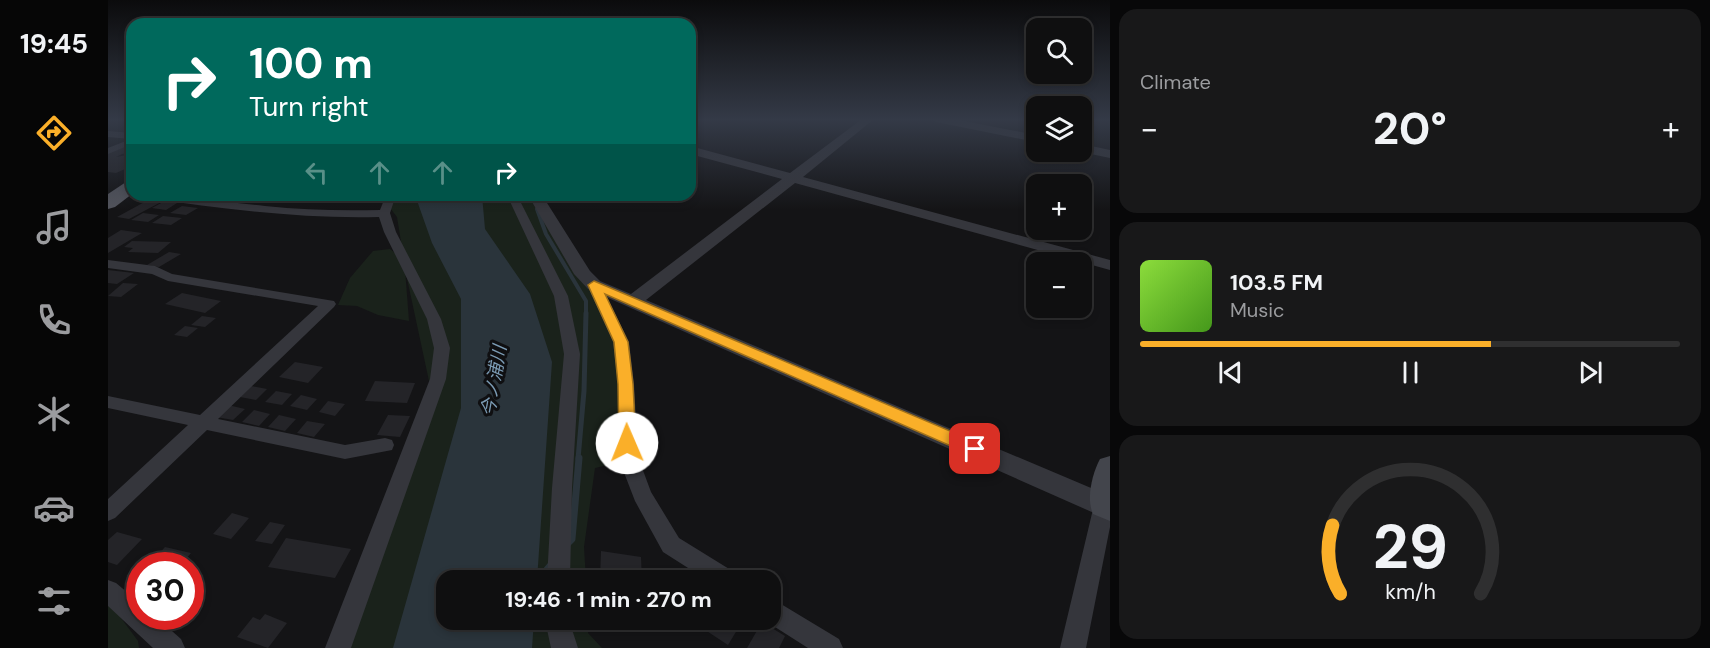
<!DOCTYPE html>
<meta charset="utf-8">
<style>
:root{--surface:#0f0f10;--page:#181819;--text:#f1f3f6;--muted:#9b9c9f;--line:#2f2f30;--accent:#faaf29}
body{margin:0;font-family:"DM Sans","Noto Sans JP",sans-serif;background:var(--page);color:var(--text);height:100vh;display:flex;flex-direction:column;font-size:22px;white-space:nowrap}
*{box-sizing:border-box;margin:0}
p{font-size:20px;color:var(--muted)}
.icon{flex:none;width:33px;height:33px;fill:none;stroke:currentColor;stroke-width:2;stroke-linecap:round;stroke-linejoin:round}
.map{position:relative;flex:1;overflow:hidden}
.side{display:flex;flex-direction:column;gap:9px;padding:9px;background:#080809;width:600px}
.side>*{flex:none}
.top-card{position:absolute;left:18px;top:18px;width:570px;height:183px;border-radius:18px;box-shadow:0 3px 9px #0003,0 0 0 2px var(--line);background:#00695c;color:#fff;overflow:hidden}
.controls{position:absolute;left:918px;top:18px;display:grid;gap:12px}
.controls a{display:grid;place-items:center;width:66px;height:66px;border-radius:12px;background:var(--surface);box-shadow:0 3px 9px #0003,0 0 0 2px var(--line);font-size:30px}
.speed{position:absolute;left:18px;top:552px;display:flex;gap:12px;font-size:30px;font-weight:700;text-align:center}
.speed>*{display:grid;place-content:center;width:78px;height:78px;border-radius:50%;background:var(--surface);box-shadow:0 3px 9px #0003,0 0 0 2px var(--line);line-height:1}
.speed .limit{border:9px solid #d22;background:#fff;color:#111}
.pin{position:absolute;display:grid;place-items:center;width:51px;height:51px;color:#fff;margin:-26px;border-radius:12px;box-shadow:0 3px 9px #0006}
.me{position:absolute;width:66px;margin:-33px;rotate:359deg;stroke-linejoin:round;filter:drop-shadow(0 0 4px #0008)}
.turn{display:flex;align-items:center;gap:21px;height:126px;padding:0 24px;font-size:27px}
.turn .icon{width:78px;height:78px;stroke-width:2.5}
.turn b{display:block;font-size:42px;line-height:51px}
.lanes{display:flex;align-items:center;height:57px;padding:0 24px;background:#0003;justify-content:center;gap:30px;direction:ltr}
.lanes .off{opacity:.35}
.big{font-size:45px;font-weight:700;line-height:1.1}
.side .tile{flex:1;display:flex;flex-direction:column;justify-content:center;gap:9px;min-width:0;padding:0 21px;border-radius:18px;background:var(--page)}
.side .dial{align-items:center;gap:0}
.dial svg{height:156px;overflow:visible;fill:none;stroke:var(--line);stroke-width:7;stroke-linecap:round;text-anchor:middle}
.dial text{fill:var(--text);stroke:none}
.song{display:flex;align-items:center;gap:18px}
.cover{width:72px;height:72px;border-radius:9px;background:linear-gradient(135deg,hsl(90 70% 55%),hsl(100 70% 35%))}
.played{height:6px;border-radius:3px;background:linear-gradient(90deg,var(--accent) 65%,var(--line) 65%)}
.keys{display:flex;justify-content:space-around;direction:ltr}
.heat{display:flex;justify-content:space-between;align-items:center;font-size:33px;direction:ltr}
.trip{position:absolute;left:328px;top:570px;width:345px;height:60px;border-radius:18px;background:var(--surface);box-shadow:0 3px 9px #0003,0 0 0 2px var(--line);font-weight:700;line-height:60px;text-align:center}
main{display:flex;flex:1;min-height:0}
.tabs{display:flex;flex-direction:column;width:108px;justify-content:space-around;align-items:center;background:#060606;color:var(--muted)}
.tabs .icon{width:42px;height:42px}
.tabs .on{color:var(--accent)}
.tabs b{font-size:27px;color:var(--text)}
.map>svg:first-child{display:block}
</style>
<main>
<nav class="tabs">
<b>19:45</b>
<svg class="icon on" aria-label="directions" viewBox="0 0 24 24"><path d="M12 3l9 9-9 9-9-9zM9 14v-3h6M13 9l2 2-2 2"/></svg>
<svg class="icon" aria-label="music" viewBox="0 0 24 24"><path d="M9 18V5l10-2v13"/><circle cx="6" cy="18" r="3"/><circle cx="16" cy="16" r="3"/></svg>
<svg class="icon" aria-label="phone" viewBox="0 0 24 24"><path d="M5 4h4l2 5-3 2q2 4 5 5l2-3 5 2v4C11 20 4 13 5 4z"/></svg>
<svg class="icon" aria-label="climate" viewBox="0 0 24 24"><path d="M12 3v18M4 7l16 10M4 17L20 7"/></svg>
<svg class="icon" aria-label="car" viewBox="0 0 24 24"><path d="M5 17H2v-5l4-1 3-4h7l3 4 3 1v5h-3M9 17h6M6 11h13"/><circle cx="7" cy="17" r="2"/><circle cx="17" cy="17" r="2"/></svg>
<svg class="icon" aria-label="filters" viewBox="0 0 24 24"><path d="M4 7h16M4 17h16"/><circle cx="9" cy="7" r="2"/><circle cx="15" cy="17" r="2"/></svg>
</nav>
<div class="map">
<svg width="1002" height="648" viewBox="0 0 1002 648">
<rect width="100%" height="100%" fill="#141416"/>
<!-- green -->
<path fill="#1a221b" d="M272,195H434L480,287L506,326L521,460L487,468L476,547L478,580H339V620H480V633L494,648H235L324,395L297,269L301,321L270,315L249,306L230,305L242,278L265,251L282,249L296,260L289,217Z
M0,592L3,594L13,618L30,641L31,648H0Z"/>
<!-- water -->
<path fill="#2a343b" d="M307,195H374L377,229L422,294L444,362L429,580H339V620H426L424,648H285L353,408V299L324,243Z"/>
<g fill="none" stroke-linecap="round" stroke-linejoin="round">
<!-- stream-far2 -->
<path stroke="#2a343b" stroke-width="4" d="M429,209L438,234L478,301V315"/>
<!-- stream-far1 -->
<path stroke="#2a343b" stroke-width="5" d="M470,459L476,391L478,313"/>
<!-- stream -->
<path stroke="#2a343b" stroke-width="7" d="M460,543L464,539L471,458
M430,580L442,566"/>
</g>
<!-- building -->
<path fill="#242428" d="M24,142V152L14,154L8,157L24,154V166L8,173L0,172V153Z
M42,199L55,201L21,219L9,217Z
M55,202L69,203L58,210L44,208Z
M74,206L90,208L78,215L62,213Z
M35,213L51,215L40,222L23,220Z
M55,216L74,218L63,225L44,223Z
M13,230L34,233L0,253V238Z
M24,241L63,242L50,253L20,252L25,248L16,247Z
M61,252L73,254L51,267L39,265Z
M0,270L26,273L9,284L0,283Z
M15,283L30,284L13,297L0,296Z
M74,293L113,301L97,313L57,304Z
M94,316L108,318L97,327L83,325Z
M77,326L90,328L79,337L66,335Z
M187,362L215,367L200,383L171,377Z
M267,381L307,383L299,403L257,401Z
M143,386L159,389L148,400L132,397Z
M168,391L184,394L174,405L157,402Z
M193,395L209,399L199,410L182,406Z
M220,401L237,404L227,416L211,412Z
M120,405L137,409L125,420L108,417Z
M146,410L162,414L151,426L134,422Z
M171,415L188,419L177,431L160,427Z
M280,415L302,416L292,437L269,435Z
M199,421L217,424L206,437L189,433Z
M124,513L141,518L123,539L105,534Z
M162,522L177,525L164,544L147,541Z
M9,532L34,539L9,565L0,562V540Z
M178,538L243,549L227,578L160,567Z
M57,547L83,553L72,566H40Z
M493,551L533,557L534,580H492Z
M157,614L179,623L160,648L129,637L145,617L152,620Z
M582,620H635L620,645Z
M654,622L677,636L671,648H639Z"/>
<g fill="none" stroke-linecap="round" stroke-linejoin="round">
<!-- minor -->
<path fill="#35363c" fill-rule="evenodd" d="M0,131L24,133V144L0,154V148L23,139L0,137Z
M34,195C75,195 116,202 157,206C195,210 233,211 272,210L278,195H288L282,213L288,232L333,319L342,348L338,379L243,648H217L322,379L326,348L319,319L276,232L271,217C193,219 116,209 39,198Z
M399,195H409L460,296L472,354L464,488L462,580H439L444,488L456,354L446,296Z
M0,260L47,266L64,274L226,301L228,304L226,307L110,419L237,445L277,438L284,440L286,445L284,450L237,459L99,430L7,518L0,521V499L80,425L0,408V396L92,415L210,306L60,281L44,274L0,268Z
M486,281L493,285L521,342L526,384L530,457L543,492L571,538L626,572L629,580H599L555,552L527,501L510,457V384L505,342L479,285Z
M996,496L1002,498V527L978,648H952L986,505L989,499Z
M0,580L8,583L32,603V616H47L73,639L77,648H45L0,606Z
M663,598L731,639L735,648H700L656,620H663Z
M437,620H461L470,648H443Z"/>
<!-- tertiary -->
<path fill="#35363c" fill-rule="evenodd" d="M754,119H766L695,177L1002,260V270L687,183L538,300L1002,496V514L996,516L986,513L480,289L466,274L420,195H434L482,271L492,281L523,294L674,179L582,154V146L682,173Z
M823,119H846L928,135V142L828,122Z
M974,144L1002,150V158L973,152Z"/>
<!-- secondary -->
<path fill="#43454c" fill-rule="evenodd" d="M1002,456V521L985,514C978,499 984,474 992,459Z"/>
<!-- primary -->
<path fill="#51535b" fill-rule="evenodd" d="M24,181V194L7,207L0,209V194L18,182Z"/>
</g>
<!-- sky -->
<linearGradient id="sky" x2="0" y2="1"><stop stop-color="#0b0b0c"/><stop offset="0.57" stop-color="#343a47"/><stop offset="1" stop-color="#343a47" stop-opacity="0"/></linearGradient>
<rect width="1002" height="210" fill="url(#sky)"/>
<!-- route -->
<path fill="#faaf29" stroke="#a2721b" stroke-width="1.5" d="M486,281L873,444L876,449L873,454L867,456L861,454L497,294L520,342L525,384L528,443L525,448L519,450L513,448L511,443L510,384L506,342L480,285Z"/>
<g text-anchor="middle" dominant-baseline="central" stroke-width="6" stroke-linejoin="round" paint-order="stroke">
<!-- water labels -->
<g font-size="18" font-style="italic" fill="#7b9bb4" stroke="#0f0f11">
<text transform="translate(386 381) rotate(-80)">今ノ浦川</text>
</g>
</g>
</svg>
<div class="controls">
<a><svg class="icon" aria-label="search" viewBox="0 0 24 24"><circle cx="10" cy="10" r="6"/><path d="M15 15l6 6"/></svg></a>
<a><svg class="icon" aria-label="layers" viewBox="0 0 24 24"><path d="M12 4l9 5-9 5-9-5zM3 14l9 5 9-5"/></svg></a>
<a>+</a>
<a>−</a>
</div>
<div class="speed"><div class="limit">30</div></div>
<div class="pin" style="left:867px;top:449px;background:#d93025"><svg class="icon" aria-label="arrive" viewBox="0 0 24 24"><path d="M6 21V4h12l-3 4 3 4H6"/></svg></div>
<svg class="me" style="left:519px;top:443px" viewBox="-20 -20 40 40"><circle r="19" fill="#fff"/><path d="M0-13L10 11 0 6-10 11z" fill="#faaf29"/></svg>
<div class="trip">19:46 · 1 min · 270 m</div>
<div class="top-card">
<div class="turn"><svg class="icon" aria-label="right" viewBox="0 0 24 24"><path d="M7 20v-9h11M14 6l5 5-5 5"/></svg><div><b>100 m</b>Turn right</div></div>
<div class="lanes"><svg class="icon off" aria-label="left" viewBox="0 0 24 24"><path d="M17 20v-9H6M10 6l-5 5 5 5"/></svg><svg class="icon off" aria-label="ahead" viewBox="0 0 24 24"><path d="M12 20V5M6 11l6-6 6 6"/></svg><svg class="icon off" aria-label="ahead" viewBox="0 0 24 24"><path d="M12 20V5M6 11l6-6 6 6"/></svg><svg class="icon" aria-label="right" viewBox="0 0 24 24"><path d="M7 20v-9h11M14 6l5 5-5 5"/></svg></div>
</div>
</div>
<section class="side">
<div class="tile"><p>Climate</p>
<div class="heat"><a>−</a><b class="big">20°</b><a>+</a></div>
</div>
<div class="tile">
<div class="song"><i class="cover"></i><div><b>103.5 FM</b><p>Music</p></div></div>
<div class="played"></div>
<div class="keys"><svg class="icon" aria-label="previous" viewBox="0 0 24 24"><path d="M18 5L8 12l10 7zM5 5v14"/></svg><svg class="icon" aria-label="pause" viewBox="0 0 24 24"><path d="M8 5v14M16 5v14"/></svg><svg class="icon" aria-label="next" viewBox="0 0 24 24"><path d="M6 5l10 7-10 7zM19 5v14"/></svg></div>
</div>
<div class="tile dial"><svg viewBox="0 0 100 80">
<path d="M14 69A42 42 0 1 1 86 69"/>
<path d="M14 69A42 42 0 0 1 10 34" stroke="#faaf29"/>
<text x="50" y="56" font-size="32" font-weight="700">29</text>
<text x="50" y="72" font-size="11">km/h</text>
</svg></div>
</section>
</main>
